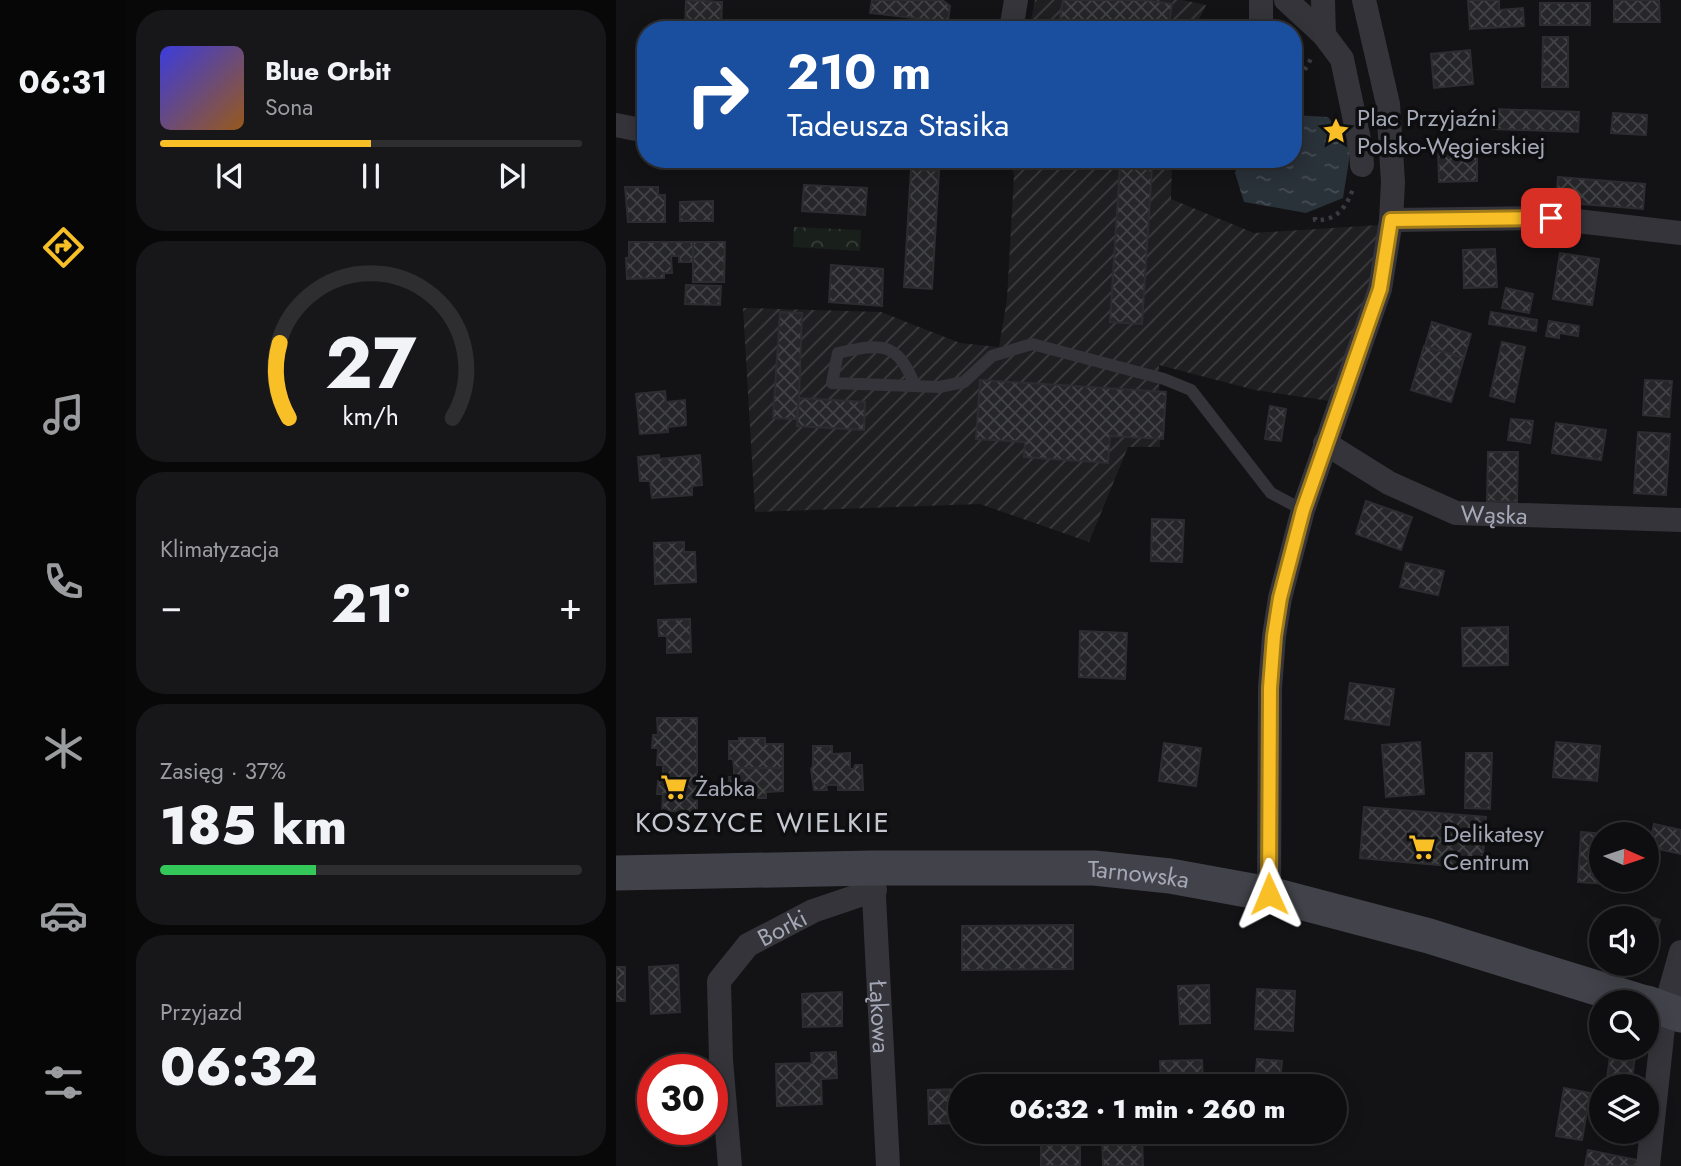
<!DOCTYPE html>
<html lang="pl">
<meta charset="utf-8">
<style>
:root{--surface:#0e0e10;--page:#171719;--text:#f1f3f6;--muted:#9b9c9f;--line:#2e2e30;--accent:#f9bf26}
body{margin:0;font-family:Jost,sans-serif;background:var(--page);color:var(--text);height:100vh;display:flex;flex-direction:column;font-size:26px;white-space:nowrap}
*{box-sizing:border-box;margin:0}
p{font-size:23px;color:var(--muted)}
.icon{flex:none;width:38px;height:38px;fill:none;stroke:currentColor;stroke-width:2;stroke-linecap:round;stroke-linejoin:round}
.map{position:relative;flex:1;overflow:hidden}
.details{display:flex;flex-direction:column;gap:10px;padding:10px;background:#080809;width:490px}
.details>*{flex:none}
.top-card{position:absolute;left:21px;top:21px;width:665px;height:147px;border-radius:28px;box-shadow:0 4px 18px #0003,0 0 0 2px var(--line);background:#1a4fa0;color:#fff;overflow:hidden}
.needle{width:46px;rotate:93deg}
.fabs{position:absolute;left:973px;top:822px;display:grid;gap:14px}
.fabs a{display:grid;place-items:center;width:70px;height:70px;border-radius:50%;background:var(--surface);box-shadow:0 4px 18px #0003,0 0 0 2px var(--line);font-size:35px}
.speed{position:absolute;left:21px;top:1054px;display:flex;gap:14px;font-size:35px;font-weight:700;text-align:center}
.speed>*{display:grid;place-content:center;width:91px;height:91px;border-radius:50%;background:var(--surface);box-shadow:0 4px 18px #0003,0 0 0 2px var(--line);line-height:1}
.speed .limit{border:10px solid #d22;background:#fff;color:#111}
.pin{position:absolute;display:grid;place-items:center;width:60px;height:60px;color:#fff;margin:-30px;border-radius:14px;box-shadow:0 4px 10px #0006}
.me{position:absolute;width:77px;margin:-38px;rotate:359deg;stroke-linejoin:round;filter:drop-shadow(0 0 5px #0008)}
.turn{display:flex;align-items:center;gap:24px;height:147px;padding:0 35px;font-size:32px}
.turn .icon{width:91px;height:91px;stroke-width:2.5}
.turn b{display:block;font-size:49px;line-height:60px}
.big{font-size:52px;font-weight:800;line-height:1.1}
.details .widget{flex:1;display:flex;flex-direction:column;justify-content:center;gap:10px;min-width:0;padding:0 24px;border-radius:28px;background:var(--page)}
.details .dial{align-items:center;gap:0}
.dial svg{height:182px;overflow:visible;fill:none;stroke:var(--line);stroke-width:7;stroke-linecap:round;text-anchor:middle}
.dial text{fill:var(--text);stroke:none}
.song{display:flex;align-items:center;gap:21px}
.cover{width:84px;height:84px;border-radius:10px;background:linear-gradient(135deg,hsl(240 70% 55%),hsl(30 70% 35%))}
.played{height:7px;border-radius:4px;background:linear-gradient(90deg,var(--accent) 50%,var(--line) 50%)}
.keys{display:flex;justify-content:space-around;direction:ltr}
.heat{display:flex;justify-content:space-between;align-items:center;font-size:38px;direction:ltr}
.charge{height:10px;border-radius:5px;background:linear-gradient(90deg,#34c759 37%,var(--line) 0)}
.trip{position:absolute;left:332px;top:1074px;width:399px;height:70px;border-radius:35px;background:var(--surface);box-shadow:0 4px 18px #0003,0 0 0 2px var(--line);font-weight:800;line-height:70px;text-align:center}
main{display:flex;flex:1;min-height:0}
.menu{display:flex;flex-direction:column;width:126px;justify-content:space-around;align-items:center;background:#060606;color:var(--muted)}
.menu .icon{width:49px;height:49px}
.menu .current{color:var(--accent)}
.menu b{font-size:32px;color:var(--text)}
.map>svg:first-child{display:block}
</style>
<main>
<nav class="menu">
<b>06:31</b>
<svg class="icon current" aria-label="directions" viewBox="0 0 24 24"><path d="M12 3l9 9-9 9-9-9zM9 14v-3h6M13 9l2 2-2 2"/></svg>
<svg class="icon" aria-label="music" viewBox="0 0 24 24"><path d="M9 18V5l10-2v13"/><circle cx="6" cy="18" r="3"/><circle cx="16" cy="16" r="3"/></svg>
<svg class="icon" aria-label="phone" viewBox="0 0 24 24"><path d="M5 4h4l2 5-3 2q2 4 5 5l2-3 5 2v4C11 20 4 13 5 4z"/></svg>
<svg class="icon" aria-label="climate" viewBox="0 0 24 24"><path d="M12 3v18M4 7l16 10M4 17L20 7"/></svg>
<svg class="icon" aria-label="car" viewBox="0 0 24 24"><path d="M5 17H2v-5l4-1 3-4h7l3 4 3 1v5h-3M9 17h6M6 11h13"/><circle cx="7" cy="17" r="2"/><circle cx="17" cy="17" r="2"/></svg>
<svg class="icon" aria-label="filters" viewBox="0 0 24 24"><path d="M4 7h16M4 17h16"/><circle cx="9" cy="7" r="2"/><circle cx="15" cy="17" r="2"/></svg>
</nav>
<section class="details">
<div class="widget">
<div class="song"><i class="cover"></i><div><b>Blue Orbit</b><p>Sona</p></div></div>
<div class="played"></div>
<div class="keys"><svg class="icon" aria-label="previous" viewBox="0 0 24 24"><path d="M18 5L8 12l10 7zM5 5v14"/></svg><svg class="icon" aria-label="pause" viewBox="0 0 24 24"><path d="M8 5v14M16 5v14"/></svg><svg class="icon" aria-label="next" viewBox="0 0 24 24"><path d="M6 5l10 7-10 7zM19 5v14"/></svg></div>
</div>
<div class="widget dial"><svg viewBox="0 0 100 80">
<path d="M14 69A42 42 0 1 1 86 69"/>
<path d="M14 69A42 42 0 0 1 10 36" stroke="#f9bf26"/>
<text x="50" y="56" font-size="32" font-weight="700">27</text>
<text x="50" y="72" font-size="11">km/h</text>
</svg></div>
<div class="widget"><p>Klimatyzacja</p>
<div class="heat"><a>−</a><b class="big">21°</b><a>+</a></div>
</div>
<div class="widget"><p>Zasięg · 37%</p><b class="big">185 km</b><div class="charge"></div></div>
<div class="widget"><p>Przyjazd</p><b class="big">06:32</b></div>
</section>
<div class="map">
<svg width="1065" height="1166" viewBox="0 0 1065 1166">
<defs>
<pattern id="industrial-furrows" width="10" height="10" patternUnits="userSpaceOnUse" patternTransform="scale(1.75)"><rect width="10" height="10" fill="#1f1f22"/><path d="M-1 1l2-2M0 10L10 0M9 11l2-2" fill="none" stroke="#3d3d40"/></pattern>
<pattern id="park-crowns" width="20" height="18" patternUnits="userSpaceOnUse" patternTransform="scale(1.75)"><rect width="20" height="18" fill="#191f1a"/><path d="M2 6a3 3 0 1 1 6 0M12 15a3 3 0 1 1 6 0" fill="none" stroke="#373d39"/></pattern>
<pattern id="water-ripples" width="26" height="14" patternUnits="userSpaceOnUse" patternTransform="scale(1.75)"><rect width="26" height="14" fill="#293139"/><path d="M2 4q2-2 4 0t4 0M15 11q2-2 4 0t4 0" fill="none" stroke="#454c53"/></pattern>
<pattern id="building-cross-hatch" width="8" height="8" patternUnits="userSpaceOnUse" patternTransform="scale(1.75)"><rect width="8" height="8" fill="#262629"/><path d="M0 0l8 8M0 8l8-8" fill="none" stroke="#424346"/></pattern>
</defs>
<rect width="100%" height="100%" fill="#131315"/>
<!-- industrial -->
<path fill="url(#industrial-furrows)" d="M419,0H566L590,5L578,30H413Z
M394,159H556L555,199L638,233L763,225L751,294L714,401L639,390L543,365L544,447H512L473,542L364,504L139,512L127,308L265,312L344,343L383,347L391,299L398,175Z"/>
<!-- park -->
<path fill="url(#park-crowns)" d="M178,227L245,230L244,251L177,247Z"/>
<!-- water -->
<path fill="url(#water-ripples)" d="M677,115L712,117L735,148L727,198L690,213L628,202L619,173L623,159H677Z"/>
<!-- building -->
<path fill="url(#building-cross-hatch)" stroke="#2d2d31" stroke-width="2" d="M70,0L106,2L105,30H69Z
M256,0H326L334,6L332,22L254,13Z
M447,0H528L556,4L552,30H442Z
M852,0H883V10L907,8L908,26L854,29Z
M998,0H1043L1044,22H998Z
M924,3H974V25H924Z
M927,37H952V87H926Z
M854,50L857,84L818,88L815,54Z
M877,109L963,112L962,132L876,129Z
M997,113L1031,115L1030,135L995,133Z
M861,148V181L823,182L822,149Z
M504,165L536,167L526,324L494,322Z
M295,169L323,171L316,289L288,287Z
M942,177L1029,184L1027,209L940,202Z
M188,185L251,188L249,215L186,211Z
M9,187H42V195H49V222H12Z
M97,201V221H64V202Z
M13,242H77V262H63V256H55L56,273H48V278L11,279L10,258H13Z
M77,242H109L108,282H77Z
M879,249L881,287L848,288L847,250Z
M944,253L983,259L976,305L937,299Z
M215,265L267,269L266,306L213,302Z
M70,285L105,286L104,305L69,304Z
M890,288L917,294L913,313L886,308Z
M164,312L186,313L183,398L180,419L157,418Z
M875,312L921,320L920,331L873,324Z
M933,321L963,326L962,336L943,333V338L930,336Z
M816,322L855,334L848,358L809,346Z
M886,342L909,347L898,402L874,396Z
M808,346L848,358L835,402L795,390Z
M364,380L550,392L547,439L494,436L492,463L408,457L409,442L360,439Z
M1029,380L1056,381L1053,417L1027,415Z
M49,391L50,402L69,400L70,425L52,427V432L24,434L20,394Z
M183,398L249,402L248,430L181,426Z
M654,406L670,409L665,441L649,439Z
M895,419L917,421L914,443L892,440Z
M940,423L990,430L985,460L936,453Z
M1022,432L1054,434L1050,495L1018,493Z
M872,452H902L901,502L871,501Z
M43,455V459L84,455L86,485L76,486V495L36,498L34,481H24L22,457Z
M750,501L796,517L785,550L740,534Z
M536,519L568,520L566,562L535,561Z
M68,542V552H79L80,582L39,584L38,543Z
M790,563L828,571L822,595L784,587Z
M74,619L75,652L51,653V636H43L42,620Z
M892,627V665L847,666L846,628Z
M464,631L511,633L509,679L463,677Z
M734,683L778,689L773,725L729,719Z
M41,718H81V811H46L47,794H41L42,781H47V765H41L42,748H36L37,735H42Z
M123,738H149V744H167V768H118L117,759H113V741H123Z
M804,742L808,794L770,797L766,745Z
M940,742L984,746L981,781L937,777Z
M548,743L585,748L580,786L543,781Z
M197,746H216V754L234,753V769H238L239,765H246L247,790H222V785H210L211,790H198L195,769L197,766Z
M850,753H876L874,809L849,808Z
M118,768H167V791L150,792V798H123V795H114L113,777H118Z
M748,807L870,817L866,869L744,858Z
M1038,824L1065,830V854L1033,847Z
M965,832L1003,835H985V880H1005V885L962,882Z
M1002,907L1044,920L1034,950L1031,949V919H999Z
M457,925V969L346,970V926Z
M62,965L64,1012L35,1014L33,967Z
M0,967H9V1001H0Z
M593,985L594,1023L564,1024L562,986Z
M641,989L679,991L677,1031L639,1029Z
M226,992V1026L187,1027L186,994Z
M995,1048H1020L1015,1087H990Z
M220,1052L221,1078L205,1079L206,1104L161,1106L160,1064L196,1063L195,1053Z
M641,1059L666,1061L664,1082L639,1080Z
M586,1060L587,1081L545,1082L544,1061Z
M455,1073H469L470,1087H456Z
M948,1088L974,1093L966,1140L940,1136Z
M345,1089V1123L313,1124L312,1090Z
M486,1137H526L527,1166H487Z
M464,1138V1166H425V1139Z
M972,1150L1021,1160L1020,1166H969Z"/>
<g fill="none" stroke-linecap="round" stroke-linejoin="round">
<!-- path -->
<path stroke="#3a3b41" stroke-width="4.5" stroke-dasharray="3.5 5" stroke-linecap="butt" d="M677,82L687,73L696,57
M699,217V220C722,221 731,206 738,186"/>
<!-- lane -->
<path stroke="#34343a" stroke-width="12" d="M299,386C281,341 266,343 222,353L216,383L323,387L348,382L376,356L416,344L548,379L575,390L655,493L687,510"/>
<!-- street -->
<g stroke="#34343a" stroke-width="24">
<path d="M645,0V30"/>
<path d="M670,0L708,35L726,59L745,149L746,165"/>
<path d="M707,0L708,35"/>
<path d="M395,30L400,0"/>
<path d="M0,125L30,131"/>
<path d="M775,220L935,218L1065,233"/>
<path id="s1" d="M709,443L773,483L840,513L1065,520"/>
<path id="s2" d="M257,877L272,1166"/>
<path d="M653,894L654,688L658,636L664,598L687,510L764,289L775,220L777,182L772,104L748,0"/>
<path id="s3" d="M114,1166L105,1060L103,981L132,945L197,911L259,890"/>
<path d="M1032,1166L1049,1009L1065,952"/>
</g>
<!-- secondary -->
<g stroke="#42434a" stroke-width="35">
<path id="s4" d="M0,873L256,868H478L554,876L653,894L813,936L1029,1003"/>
<path d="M1031,1003L1065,1015"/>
</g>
</g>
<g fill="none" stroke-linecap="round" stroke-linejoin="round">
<defs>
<path id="route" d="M653,894L654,688L658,636L664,598L687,510L764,289L775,220L935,218"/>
</defs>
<!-- route casing -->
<use href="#route" stroke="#a27c19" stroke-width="18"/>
<!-- route -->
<use href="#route" stroke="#f9bf26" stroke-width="12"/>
</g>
<!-- icons -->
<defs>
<symbol id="sight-bare" viewBox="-9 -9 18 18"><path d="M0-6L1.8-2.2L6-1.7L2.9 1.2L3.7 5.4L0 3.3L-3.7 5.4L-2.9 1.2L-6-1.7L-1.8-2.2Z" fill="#f9bf26" stroke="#0e0e10" stroke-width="2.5" paint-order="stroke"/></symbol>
<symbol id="supermarket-bare" viewBox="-9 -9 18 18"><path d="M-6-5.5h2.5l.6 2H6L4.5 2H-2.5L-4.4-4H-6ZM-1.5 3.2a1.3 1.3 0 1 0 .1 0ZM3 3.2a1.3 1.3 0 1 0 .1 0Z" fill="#f9bf26" stroke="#0e0e10" stroke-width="2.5" paint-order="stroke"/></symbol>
</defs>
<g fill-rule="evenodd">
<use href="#sight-bare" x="701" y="112" width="38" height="38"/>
<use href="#supermarket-bare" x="39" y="768" width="38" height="38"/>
<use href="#supermarket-bare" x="787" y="828" width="38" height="38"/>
</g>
<g text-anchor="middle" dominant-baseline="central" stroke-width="7" stroke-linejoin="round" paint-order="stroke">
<!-- poi labels -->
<g font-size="24" fill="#a4a8b6" stroke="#0e0e10" text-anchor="start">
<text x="741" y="117">Plac Przyjaźni<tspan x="741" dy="28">Polsko-Węgierskiej</tspan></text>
<text x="79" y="787">Żabka</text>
<text x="827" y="833">Delikatesy<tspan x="827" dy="28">Centrum</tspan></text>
</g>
<!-- street labels -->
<g font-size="24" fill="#a4a8b6" stroke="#0e0e10">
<text stroke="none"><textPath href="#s1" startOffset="187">Wąska</textPath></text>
<text stroke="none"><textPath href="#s4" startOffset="523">Tarnowska</textPath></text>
<text stroke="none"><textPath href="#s3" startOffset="270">Borki</textPath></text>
<text stroke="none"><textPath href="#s2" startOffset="140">Łąkowa</textPath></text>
</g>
<!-- quarter labels -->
<g font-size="28" letter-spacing="2" fill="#c5c7d1" stroke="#0e0e10">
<text x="147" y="822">KOSZYCE WIELKIE</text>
</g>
</g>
</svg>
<div class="fabs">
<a><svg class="needle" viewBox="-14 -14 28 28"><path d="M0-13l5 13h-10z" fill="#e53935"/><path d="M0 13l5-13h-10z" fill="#9b9c9f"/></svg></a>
<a><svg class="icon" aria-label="sound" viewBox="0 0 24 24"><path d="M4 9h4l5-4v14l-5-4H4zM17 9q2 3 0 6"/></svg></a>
<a><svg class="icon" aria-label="search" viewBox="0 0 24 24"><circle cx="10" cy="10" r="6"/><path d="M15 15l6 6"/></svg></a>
<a><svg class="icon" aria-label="layers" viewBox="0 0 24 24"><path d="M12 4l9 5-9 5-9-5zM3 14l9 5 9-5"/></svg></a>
</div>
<div class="speed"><div class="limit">30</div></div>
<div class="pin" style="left:935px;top:218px;background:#d93025"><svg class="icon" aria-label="arrive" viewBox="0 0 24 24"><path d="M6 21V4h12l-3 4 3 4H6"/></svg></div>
<svg class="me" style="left:653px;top:894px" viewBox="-20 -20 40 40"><path d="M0-17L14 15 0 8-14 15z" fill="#f9bf26" stroke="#fff" stroke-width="4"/></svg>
<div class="trip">06:32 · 1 min · 260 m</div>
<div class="top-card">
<div class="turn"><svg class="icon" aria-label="right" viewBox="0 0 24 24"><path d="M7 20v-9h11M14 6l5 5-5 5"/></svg><div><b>210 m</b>Tadeusza Stasika</div></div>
</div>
</div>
</main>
